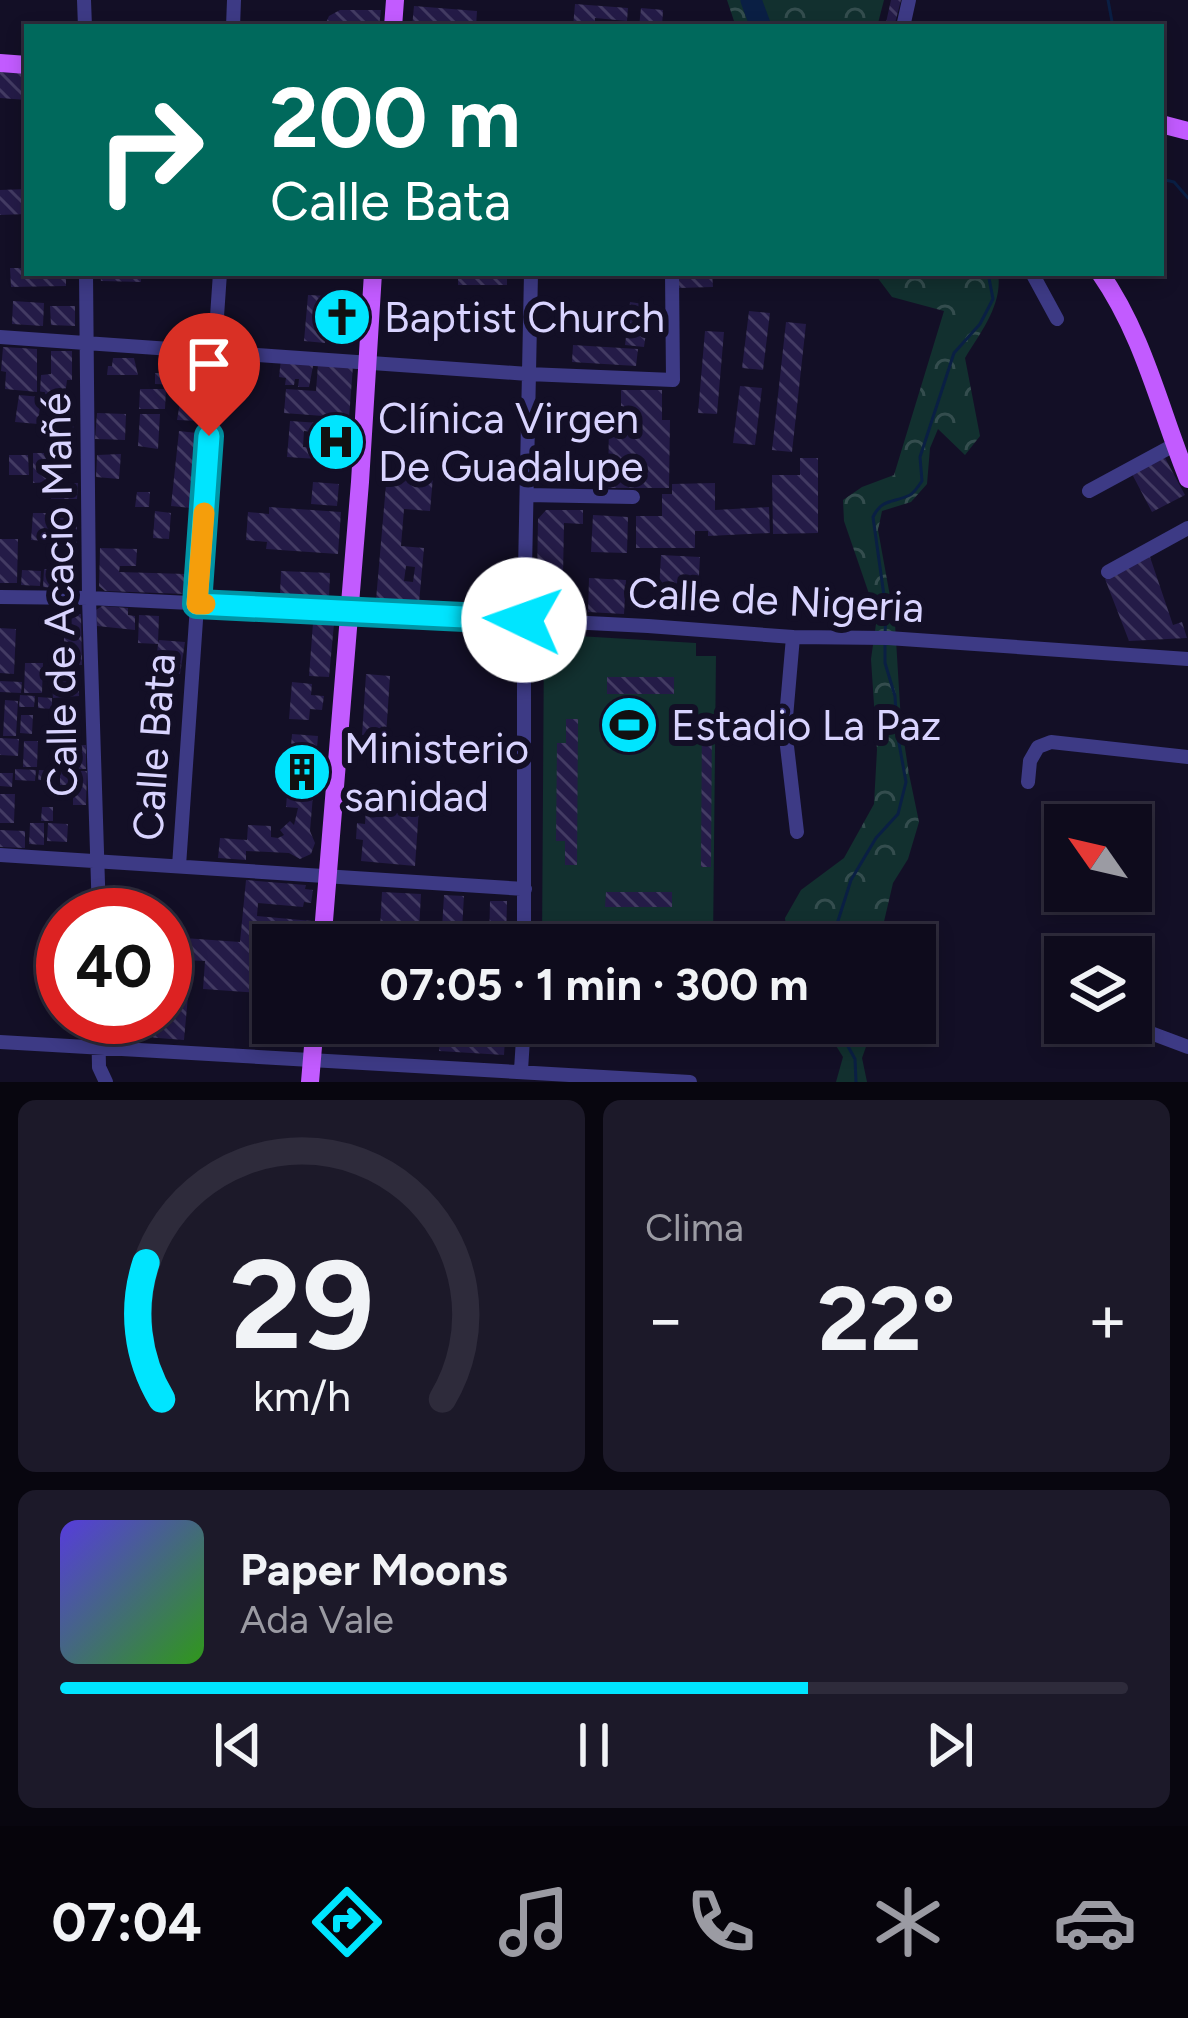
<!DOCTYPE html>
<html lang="es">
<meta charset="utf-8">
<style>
:root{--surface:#0e0b1c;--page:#1c1929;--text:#f1f3f6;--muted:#9b9ba3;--line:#2e2b3b;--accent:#00e5ff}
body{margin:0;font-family:Figtree,sans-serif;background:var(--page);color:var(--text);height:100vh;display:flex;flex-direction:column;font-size:45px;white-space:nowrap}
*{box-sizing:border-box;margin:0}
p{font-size:39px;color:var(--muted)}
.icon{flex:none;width:66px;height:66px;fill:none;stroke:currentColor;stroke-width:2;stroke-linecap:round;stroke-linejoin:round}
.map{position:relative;height:1082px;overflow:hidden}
.sheet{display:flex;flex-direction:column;gap:18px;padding:18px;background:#08060f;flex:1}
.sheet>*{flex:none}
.top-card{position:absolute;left:24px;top:24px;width:1140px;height:252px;border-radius:0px;box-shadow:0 6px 18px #0003,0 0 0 3px var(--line);background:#00695c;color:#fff;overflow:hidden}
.needle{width:78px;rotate:304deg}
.controls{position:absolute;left:1044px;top:804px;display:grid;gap:24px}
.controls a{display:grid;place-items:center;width:108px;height:108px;border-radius:0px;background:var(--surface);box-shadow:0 6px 18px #0003,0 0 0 3px var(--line);font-size:60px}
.speed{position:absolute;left:36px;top:888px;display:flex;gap:24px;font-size:60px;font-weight:700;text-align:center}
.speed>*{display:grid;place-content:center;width:156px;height:156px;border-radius:50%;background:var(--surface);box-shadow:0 6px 18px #0003,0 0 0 3px var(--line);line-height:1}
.speed .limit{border:18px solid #d22;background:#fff;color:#111}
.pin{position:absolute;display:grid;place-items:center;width:102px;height:102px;color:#fff;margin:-123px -51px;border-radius:50% 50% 50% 0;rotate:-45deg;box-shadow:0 0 12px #0007}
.pin .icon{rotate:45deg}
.me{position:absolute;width:132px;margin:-66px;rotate:273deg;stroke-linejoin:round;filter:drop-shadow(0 0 9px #0008)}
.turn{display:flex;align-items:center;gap:42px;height:252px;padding:0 48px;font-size:54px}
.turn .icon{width:156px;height:156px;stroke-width:2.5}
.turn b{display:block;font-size:84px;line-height:102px}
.big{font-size:90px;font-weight:700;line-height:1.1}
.sheet .widget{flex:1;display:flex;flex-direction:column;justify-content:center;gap:18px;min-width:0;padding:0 42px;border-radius:18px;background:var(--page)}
.sheet .dial{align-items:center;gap:0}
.dial svg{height:312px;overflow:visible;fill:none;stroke:var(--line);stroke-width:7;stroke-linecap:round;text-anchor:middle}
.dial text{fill:var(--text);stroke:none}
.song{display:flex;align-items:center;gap:36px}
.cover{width:144px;height:144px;border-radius:18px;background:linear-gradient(135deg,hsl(250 70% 55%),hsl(110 70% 35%))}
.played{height:12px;border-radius:6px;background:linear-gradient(90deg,var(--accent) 70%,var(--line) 70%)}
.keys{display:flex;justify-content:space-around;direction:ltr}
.heat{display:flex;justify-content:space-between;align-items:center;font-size:66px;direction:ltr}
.sheet .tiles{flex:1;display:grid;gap:18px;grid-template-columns:1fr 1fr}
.widget:last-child{grid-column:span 2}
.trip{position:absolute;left:252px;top:924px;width:684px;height:120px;border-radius:0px;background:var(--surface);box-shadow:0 6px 18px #0003,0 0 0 3px var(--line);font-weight:700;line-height:120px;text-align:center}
.tab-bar{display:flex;height:192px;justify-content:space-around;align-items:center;background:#06040b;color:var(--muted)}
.tab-bar .icon{width:84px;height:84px}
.tab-bar .active{color:var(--accent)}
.tab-bar b{font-size:54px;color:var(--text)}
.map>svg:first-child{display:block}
</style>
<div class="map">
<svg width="1188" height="1082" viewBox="0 0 1188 1082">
<defs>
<pattern id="forest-crowns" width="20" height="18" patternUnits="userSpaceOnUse" patternTransform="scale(3)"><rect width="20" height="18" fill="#12302f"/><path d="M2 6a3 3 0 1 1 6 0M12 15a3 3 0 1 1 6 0" fill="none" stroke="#344d4e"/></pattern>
<pattern id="building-back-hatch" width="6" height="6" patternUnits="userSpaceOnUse" patternTransform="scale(3)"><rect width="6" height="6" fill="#241b47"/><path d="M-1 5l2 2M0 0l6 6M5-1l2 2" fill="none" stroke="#433b63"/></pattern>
</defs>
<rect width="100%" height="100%" fill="#130f26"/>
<!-- forest -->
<path fill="url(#forest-crowns)" d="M727,0H884L877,27H736Z
M874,273H998C1003,304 981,332 965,358L980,436L965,455L938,429L930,448L927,484L911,502L882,511L878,530L895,624L901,722L909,774L919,822L908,859L893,883L882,930L887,945H788L785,918L801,890L844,858L874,804L877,750L871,659L877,617L844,521L843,500L862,487L894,475L944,311L892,297Z
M815,1023H881L873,1027L862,1058L867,1082H836L843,1057L830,1036Z"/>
<!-- pitch -->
<path fill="#12302f" d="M544,634L696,643V656H716L713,945H542Z"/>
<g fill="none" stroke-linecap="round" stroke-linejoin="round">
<!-- stream -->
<path stroke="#0a1f44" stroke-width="3" d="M1108,0L1113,27
M1161,179L1174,182L1188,198
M885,635L886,610L873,517C882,498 894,503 910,495C914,493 920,484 922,481L920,457L954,353L980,324L993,299L988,273
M840,945L837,924L851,880L876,838L898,814L906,782L897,732L895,696L885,663V644
M835,1023L855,1059L856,1082"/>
<!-- river -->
<path stroke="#0a1f44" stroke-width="21" d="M751,0L761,27"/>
</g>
<!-- building -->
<path fill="url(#building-back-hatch)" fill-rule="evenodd" d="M891,0H901L894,27H885Z
M575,4L628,8L627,21L595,18L594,27H573Z
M414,6L477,11L476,27H412Z
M641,8L663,10L662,27H639Z
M340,10H381L379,27L325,25L329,16Z
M0,71L27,74V100L0,98Z
M27,189V214L0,215V190Z
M10,268H27V273H66V286L11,287Z
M100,273H141V282L101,281Z
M458,273H507V285H458Z
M570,273H633V278H570Z
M678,273H712L713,287L679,288Z
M308,295L329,296L325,343L304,341Z
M13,301L44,303L43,326L12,324Z
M335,301L353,303L350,333L332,331Z
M630,302L650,305L644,347L625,345Z
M50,306H75V326L51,325Z
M749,311L770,313L763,370L742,368Z
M786,322L806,324L792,452L772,450Z
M705,331L724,332L717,414L698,413Z
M573,345L638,349L636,366L572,362Z
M3,347L37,349V392L5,389L6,372L1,371Z
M51,351H72V380H67L65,395L44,396L45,392H40L41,375L51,374Z
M161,354H179L178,371L159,370Z
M113,358H134L138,375H107L108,366H112Z
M281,359L314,361L309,387H298L299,379H295L294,385H285L286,378L279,377Z
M318,364L353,366L349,418L284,413L286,389L316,391Z
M155,373L183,374L181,385L155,384Z
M189,374L204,379V389L188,387Z
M740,386L762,388L755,445L733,443Z
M140,389H166L165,409H139Z
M178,389L201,390L199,421L177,420L181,397L177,396Z
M621,390H662V420H670L669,488H608L609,420H621Z
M19,395L41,397L38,424L15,422Z
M58,410H74L73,443H57Z
M97,413L126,414L125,440L95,439Z
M140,414H160L158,449L138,446Z
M290,421L350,425L349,438H346L347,461L287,457ZM304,431L327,433L326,448L303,447Z
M179,431L197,433L191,508L171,506Z
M33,453H63V483H78L77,499H51L52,482L33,483Z
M121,454L119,479L96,477L97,455Z
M9,455H28L29,475H9Z
M1164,456L1185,495L1152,512L1132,474Z
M800,458H818V533L773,534L772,475H800Z
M387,473L433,477L430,511L404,509L401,546L424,548L419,603L376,600ZM406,566L415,567L413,582L404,581Z
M313,482L339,484L337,506L311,504Z
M715,483V510L769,507L770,533L708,536V531H695V548H636V516H662V494H672V484Z
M137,492H150L149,507H135Z
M269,507L341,512L338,554L266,549L267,542L246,540L248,512L269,514Z
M546,510H583V524L564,523L563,577H537L538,519Z
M155,511L171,513L169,539L153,538Z
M33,513H59L60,516L77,517V549H61V542L31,540Z
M593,515L628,517L627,553L591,552Z
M0,539H18L17,583H0Z
M100,548L137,549L136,566H120L119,572L186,574L185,594L105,591L99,586Z
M1149,554L1173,625L1182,622L1187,638L1129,641L1105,579Z
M661,555L700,557L698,593L659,591Z
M59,563L76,564L74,583L58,582L57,588L43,587L44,569L59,570Z
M22,570L41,571L40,586L21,585Z
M281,571L330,573L329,598L280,595Z
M589,578L626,580L624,614L588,612Z
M539,591H570V614H539Z
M102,606L128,608V615L135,616V630L97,626L96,610Z
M64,614H81L82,665H64Z
M139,615L159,616L158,643L159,640L185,642L180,674L155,671L158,644L138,643Z
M313,623L334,624L329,677L309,676Z
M0,628L16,629L14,674L0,673Z
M544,634L556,635V652H544Z
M25,663H43L42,693H24Z
M77,668L79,696L53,698L52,687L60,686V682H52L51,670Z
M366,674L390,676L386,736L362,735Z
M607,677H674V694H607Z
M0,681L22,682L21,693L0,692Z
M292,682L312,684L311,695L324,696L322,710L310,709L309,720L289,719Z
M20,695L35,696L34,707H19Z
M38,697L52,698V709L38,708Z
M5,700L18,701L16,736H3Z
M21,715H33L32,734L20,733Z
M702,717L712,718L711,867H701Z
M566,719H578L577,865H565V841H556L557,743H566Z
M292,734L318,736L310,831L315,843L311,854L300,859L289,853L246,851V860L218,858L220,838L247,840L248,825L271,826V837L278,838L284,835L280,830L290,821L294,825L298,808L286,807Z
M0,738L19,739L18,756L0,755Z
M24,741H38L37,767H23Z
M70,745H86V769H69Z
M51,753H68L67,763H50Z
M15,769L36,770L35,781L15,780Z
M39,770L56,771V781L38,780Z
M60,771H87L86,805H73V785H60Z
M0,773H13L12,787L0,786Z
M0,794H15L14,823H0Z
M366,804L419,808L415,866L361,861L363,840L356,839L357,823L365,824Z
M42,807H53V821H41Z
M30,823H44V845L29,844Z
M48,823L68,824L67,842L47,841Z
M0,830L25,831V848L0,847Z
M246,880L306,885L305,889L313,890L311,903L304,902L303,907L258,903L257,916L312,921L310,945H273V994L203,989L205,961L183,960L184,938L240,942Z
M382,892L421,894L419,930L380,928Z
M606,892H672V907H605Z
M444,895L464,896L461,945H441Z
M490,901H507L506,945H489Z
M672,934H710V945H672Z
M589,936L669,937L668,945H589Z
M165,942H177V984L189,985L184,1040L120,1035L111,1023V1017H165V1011L170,1012L173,983H165Z
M440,1036L505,1039L504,1055L439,1051Z"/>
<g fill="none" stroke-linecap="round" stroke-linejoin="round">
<!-- minor -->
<path stroke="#3d3a85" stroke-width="14" d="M84,0L85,27
M233,27L234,0
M903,27L909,0
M86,273L89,598L99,915
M1032,273L1057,319
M0,337L528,374L673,380L672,273
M1089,491L1174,445
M527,495L633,497
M1108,572L1188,528
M0,597L89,598L349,611L648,626L793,637L888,638L1188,659
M793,637L785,729L797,832
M1028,782L1030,761L1038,747L1051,742L1188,757
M0,855L525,889
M179,866L220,273
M524,945V620L531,273
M98,1017L99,1067L106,1082
M1140,1029L1188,1047
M0,1042L690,1082
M521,1070L524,1023"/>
<!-- major -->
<path stroke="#c25bff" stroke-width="18" d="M393,27L395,0
M0,63L27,65
M1161,124L1188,131
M1100,273C1144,336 1160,410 1188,479
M322,945L360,482L373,273
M310,1082L315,1023"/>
</g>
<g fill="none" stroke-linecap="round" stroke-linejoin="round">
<defs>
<path id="route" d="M209,436L197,604L524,620"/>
</defs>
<!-- route casing -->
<use href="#route" stroke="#0095a6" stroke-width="30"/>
<!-- route -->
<use href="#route" stroke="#00e5ff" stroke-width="21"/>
<!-- slow -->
<path stroke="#f59e0b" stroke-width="21" d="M204,513L197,604H205"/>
</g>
<!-- icons -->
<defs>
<symbol id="church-disc" viewBox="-11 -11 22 22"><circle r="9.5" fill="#00e5ff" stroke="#130f26"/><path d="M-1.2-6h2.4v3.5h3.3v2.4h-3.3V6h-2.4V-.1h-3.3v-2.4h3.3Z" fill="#111"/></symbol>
<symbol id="hospital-disc" viewBox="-11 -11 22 22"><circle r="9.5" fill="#00e5ff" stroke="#130f26"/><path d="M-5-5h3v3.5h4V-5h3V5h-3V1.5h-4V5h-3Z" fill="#111"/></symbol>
<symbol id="stadium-disc" viewBox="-11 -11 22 22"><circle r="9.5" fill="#00e5ff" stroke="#130f26"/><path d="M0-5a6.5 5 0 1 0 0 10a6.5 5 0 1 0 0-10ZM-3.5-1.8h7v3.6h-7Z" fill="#111"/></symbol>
<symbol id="building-disc" viewBox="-11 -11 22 22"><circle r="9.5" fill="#00e5ff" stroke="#130f26"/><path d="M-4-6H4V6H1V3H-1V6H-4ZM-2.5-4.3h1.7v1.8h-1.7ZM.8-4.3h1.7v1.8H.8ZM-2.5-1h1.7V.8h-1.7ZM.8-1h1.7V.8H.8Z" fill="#111"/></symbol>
</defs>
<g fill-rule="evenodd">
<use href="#church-disc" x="309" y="284" width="66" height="66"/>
<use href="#hospital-disc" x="303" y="409" width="66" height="66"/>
<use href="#stadium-disc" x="596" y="692" width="66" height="66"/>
<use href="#building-disc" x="269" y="739" width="66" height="66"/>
</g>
<g text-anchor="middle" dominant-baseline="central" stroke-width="12" stroke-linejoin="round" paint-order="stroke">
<!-- poi labels -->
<g font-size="42" fill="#d9d4ff" stroke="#130f26" text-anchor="start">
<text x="384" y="317">Baptist Church</text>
<text x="378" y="418">Clínica Virgen<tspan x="378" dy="48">De Guadalupe</tspan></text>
<text x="671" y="725">Estadio La Paz</text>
<text x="344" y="748">Ministerio<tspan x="344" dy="48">sanidad</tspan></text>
</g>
<!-- street labels -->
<g font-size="42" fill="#d9d4ff" stroke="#130f26">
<text transform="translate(59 595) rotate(-91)">Calle de Acacio Mañé</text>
<text transform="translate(776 600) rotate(3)">Calle de Nigeria</text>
<text transform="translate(154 747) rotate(-86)">Calle Bata</text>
</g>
</g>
</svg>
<div class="controls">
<a><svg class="needle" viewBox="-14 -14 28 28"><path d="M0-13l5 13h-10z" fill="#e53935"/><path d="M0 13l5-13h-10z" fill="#9b9ba3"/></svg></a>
<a><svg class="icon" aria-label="layers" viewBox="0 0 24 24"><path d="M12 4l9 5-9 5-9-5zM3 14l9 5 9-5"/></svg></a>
</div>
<div class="speed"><div class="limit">40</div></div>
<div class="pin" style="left:209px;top:436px;background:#d93025"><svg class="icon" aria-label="arrive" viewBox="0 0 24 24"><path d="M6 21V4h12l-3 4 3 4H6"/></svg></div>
<svg class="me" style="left:524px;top:620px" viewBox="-20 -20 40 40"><circle r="19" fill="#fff"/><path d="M0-13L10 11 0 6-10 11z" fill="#00e5ff"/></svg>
<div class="trip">07:05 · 1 min · 300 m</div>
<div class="top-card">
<div class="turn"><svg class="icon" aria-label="right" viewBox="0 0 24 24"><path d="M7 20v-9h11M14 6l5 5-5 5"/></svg><div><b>200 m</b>Calle Bata</div></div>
</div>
</div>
<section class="sheet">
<div class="tiles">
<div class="widget dial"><svg viewBox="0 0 100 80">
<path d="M14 69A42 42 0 1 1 86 69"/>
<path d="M14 69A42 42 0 0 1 10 34" stroke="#00e5ff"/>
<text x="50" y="56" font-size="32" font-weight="700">29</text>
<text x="50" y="72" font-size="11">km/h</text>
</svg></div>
<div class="widget"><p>Clima</p>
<div class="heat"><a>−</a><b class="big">22°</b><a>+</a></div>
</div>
<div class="widget">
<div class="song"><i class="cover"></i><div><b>Paper Moons</b><p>Ada Vale</p></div></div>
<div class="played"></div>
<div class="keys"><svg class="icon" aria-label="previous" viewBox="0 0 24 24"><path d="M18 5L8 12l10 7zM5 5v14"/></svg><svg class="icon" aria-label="pause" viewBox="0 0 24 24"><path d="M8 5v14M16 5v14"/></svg><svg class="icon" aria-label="next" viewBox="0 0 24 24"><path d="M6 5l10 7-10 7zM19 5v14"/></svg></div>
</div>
</div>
</section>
<nav class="tab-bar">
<b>07:04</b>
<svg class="icon active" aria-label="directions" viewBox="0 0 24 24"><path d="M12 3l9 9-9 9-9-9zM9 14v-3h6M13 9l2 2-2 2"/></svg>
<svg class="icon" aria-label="music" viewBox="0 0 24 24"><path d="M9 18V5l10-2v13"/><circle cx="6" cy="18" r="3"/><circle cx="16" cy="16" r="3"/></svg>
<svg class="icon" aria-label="phone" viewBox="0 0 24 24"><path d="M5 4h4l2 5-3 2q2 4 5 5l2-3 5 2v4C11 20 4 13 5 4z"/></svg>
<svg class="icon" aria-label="climate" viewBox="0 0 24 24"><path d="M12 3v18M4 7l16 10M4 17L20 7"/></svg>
<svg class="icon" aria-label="car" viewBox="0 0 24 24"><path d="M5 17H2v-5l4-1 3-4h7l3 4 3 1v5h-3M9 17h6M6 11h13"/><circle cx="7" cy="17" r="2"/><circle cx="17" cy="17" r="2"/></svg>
</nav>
